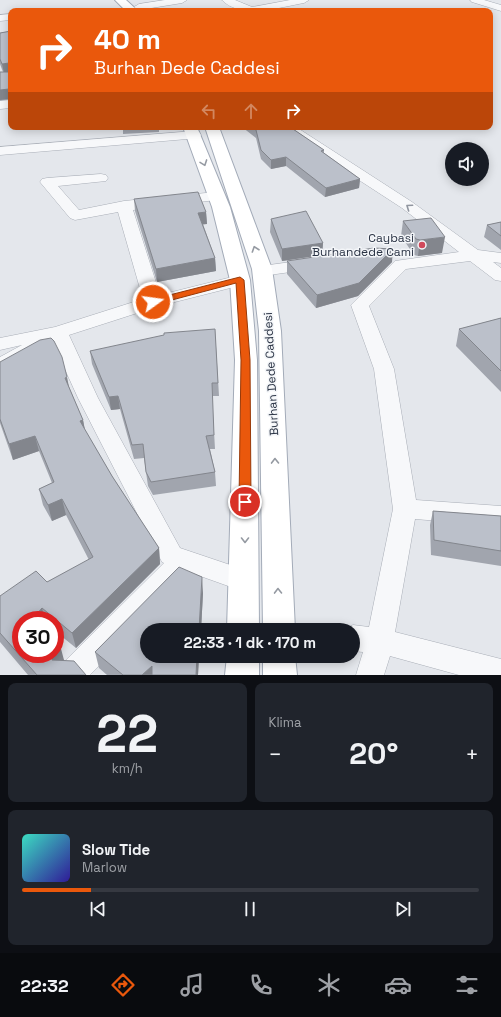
<!DOCTYPE html>
<html lang="tr">
<meta charset="utf-8">
<style>
:root{--surface:#171b24;--page:#20242c;--text:#f1f3f6;--muted:#9ea1a6;--line:#363941;--accent:#ea580c}
body{margin:0;font-family:"Space Grotesk",sans-serif;background:var(--page);color:var(--text);height:100vh;display:flex;flex-direction:column;font-size:15px;white-space:nowrap}
*{box-sizing:border-box;margin:0}
p{font-size:13px;color:var(--muted)}
.icon{flex:none;width:22px;height:22px;fill:none;stroke:currentColor;stroke-width:2;stroke-linecap:round;stroke-linejoin:round}
.map{position:relative;height:675px;overflow:hidden}
.sheet{display:flex;flex-direction:column;gap:8px;padding:8px;background:#0d0f14;flex:1}
.sheet>*{flex:none}
.banner{position:absolute;left:8px;top:8px;width:485px;height:122px;border-radius:8px;box-shadow:0 2px 10px #0003;background:#ea580c;color:#fff;overflow:hidden}
.fabs{position:absolute;left:445px;top:142px;display:grid;gap:8px}
.fabs a{display:grid;place-items:center;width:44px;height:44px;border-radius:50%;background:var(--surface);box-shadow:0 2px 10px #0003;font-size:20px}
.speed{position:absolute;left:12px;top:611px;display:flex;gap:8px;font-size:20px;font-weight:700;text-align:center}
.speed>*{display:grid;place-content:center;width:52px;height:52px;border-radius:50%;background:var(--surface);box-shadow:0 2px 10px #0003;line-height:1}
.speed .limit{border:6px solid #d22;background:#fff;color:#111}
.pin{position:absolute;display:grid;place-items:center;width:34px;height:34px;color:#fff;margin:-17px;border:2px solid #fff;border-radius:50%;box-shadow:0 1px 4px #0007}
.me{position:absolute;width:44px;margin:-22px;rotate:76deg;stroke-linejoin:round;filter:drop-shadow(0 0 3px #0008)}
.turn{display:flex;align-items:center;gap:14px;height:84px;padding:0 20px;font-size:18px}
.turn .icon{width:52px;height:52px;stroke-width:2.5}
.turn b{display:block;font-size:28px;line-height:34px}
.lanes{display:flex;align-items:center;height:38px;padding:0 20px;background:#0003;justify-content:center;gap:20px;direction:ltr}
.lanes .off{opacity:.35}
.big{font-size:30px;font-weight:700;line-height:1.1}
.sheet .card{flex:1;display:flex;flex-direction:column;justify-content:center;gap:6px;min-width:0;padding:0 14px;border-radius:8px;background:var(--page)}
.sheet .dial{align-items:center;gap:0}
.dial b{font-size:52px;line-height:1}
.song{display:flex;align-items:center;gap:12px}
.cover{width:48px;height:48px;border-radius:6px;background:linear-gradient(135deg,hsl(170 70% 55%),hsl(250 70% 35%))}
.played{height:4px;border-radius:2px;background:linear-gradient(90deg,var(--accent) 15%,var(--line) 15%)}
.keys{display:flex;justify-content:space-around;direction:ltr}
.heat{display:flex;justify-content:space-between;align-items:center;font-size:22px;direction:ltr}
.sheet .tiles{flex:1;display:grid;gap:8px;grid-template-columns:1fr 1fr}
.card:last-child{grid-column:span 2}
.trip{position:absolute;left:140px;top:623px;width:220px;height:40px;border-radius:20px;background:var(--surface);box-shadow:0 2px 10px #0003;font-weight:700;line-height:40px;text-align:center}
.menu{display:flex;height:64px;justify-content:space-around;align-items:center;background:#090b0e;color:var(--muted)}
.menu .icon{width:28px;height:28px}
.menu .selected{color:var(--accent)}
.menu b{font-size:18px;color:var(--text)}
.map>svg:first-child{display:block}
</style>
<div class="map">
<svg width="501" height="675" viewBox="0 0 501 675">
<rect width="100%" height="100%" fill="#e4e7ec"/>
<g fill="none" stroke-linecap="round" stroke-linejoin="round">
<defs>
<path id="minor" d="M165,0H187L182,3L139,10L134,7L139,4Z
M222,0H235L252,7L290,0H309L304,3C280,7 241,20 222,0Z
M470,0H484L501,5V11L472,2Z
M11,14V20L0,21V15Z
M11,100V108L0,109V101Z
M281,127H296L412,202L478,250L501,253V263L493,262L501,268V281L495,280L470,261L406,269L369,306L394,369L416,500L501,506V526L415,519L395,632L501,659V675H459L390,656L384,675H356L363,652L353,651V630H343L353,625L369,627L393,509L374,369L351,305L395,261L459,252L402,208L282,130Z
M194,131L199,132L201,135L199,138L0,155V147Z
M101,174L106,175L108,178L106,181L58,186L79,210L124,201L216,192L221,193L223,196L221,199L216,200L133,210L160,295L240,275L246,276L249,280L246,284L159,306L69,335L98,398L180,548L254,573L258,581L254,589L245,592L189,572L90,675H57L61,665L164,563L162,562L78,398L53,343L7,371L0,372V357L22,345L0,350V338L55,327L143,299L118,212L75,220L70,218L40,182L42,179L47,178Z
M313,259L319,260L321,264L319,268L262,276L256,275L253,271L256,267L262,266Z"/>
<path id="major" d="M115,0H126L138,11H126Z
M183,127H197L230,207L250,280L257,360L259,630H227L235,360L230,280L212,207Z
M205,127H219L272,269L281,331L295,630H263L259,331L252,269Z
M227,656H259V675H225Z
M263,656H295L297,675H263Z"/>
</defs>
<!-- minor casing -->
<use href="#minor" stroke="#a9aeb7" stroke-width="1"/>
<!-- major casing -->
<use href="#major" stroke="#a3abb8" stroke-width="2"/>
<!-- minor -->
<use href="#minor" fill="#f7f8fa" fill-rule="evenodd"/>
<!-- major -->
<use href="#major" fill="#fff" fill-rule="evenodd"/>
</g>
<!-- wall -->
<path fill="#a1a5ae" d="M11,31V99L0,100V72H3L0,64V33Z
M123,127H159V132L123,134Z
M242,127H290L324,150V153L360,179L359,188L325,197L286,166L271,169L261,159L256,138Z
M134,199L206,212L207,224H203L215,258L216,271L157,282L135,211Z
M271,219L323,243L322,255L282,261L270,232Z
M403,221L442,253L418,256L414,255L401,236Z
M501,222V250L484,237L487,225Z
M287,261L392,262L358,296L316,308L287,274Z
M501,318V392L456,346L459,329Z
M215,329L219,396H212L215,449H210L215,472L216,486L153,495L148,486L144,458L134,459L120,409L111,410L92,364L90,351Z
M0,362L69,387L83,420L85,430L112,476L159,548L160,564L76,648L55,631V620H21L64,660L86,675H28L0,642V596L47,582L89,560L66,515L52,521L43,505L39,489L52,483L39,451L13,460L0,423Z
M433,511L501,516V566L431,555L430,525Z
M203,593L201,630H147V656H199L198,675H107L99,668L95,652Z"/>
<!-- shaded-wall -->
<path fill="#83868d" d="M9,63L11,73H4L2,64Z
M9,89L11,99L0,100V90Z
M286,157V166L271,169V160Z
M360,179L359,188L325,197L326,188Z
M206,212L207,224L199,225L198,213Z
M445,237L442,253L418,256L420,240Z
M323,243L322,255L282,261V249Z
M393,249L392,262L358,296L316,308L317,295Z
M215,258L216,271L157,282L156,269Z
M67,377L70,392L65,378Z
M118,396L120,409L111,410L109,397Z
M83,420L86,436L80,421Z
M35,436L39,451L13,460L9,444Z
M62,499L66,515L52,521L48,505Z
M159,548L160,564L76,648L72,633Z
M202,577L203,593L201,630H199Z
M42,608L45,620H36L35,616Z
M60,645L64,660H52L54,654H55V649Z
M197,656H199L198,675H196Z
M152,666L154,675H142Z"/>
<!-- building -->
<path fill="#bbc0ca" stroke="#83868d" d="M11,31V91L9,89L0,90V72H9L11,65L9,63L2,64L0,59V33Z
M252,127H290L324,150L321,151L360,179L326,188L286,157L271,160L261,150L256,130Z
M198,192L206,212L198,213L215,258L156,269L134,199Z
M306,211L323,243L282,249L271,219Z
M431,218L445,237L420,240L416,239L403,221Z
M501,222V236L487,225Z
M374,248L393,249L359,283L317,295L287,261Z
M501,318V371L459,329Z
M215,329L218,383H212L214,435L206,436L215,472L151,482L146,472L143,444L132,445L118,396L109,397L90,351L164,335V333Z
M51,338L54,341L62,357L67,377L65,378L83,420L80,421L112,476L159,548L72,633L42,608L35,616L38,620H21V654H54L52,660L74,661L86,675H37L0,633V596L36,571L47,582L93,557L62,499L48,505L39,489L54,482L35,436L9,444L0,419V362L40,340Z
M433,511L501,516V551L434,540Z
M179,567L202,577L199,630H147V656H197L196,675H152V666L142,675H123L95,652Z
M55,639L60,645L55,649V650Z"/>
<!-- one-way arrows -->
<defs><path id="oneway-chevron" d="M-2-3.5L2.5 0L-2 3.5" fill="none" stroke-width="1.6" stroke-linecap="round" stroke-linejoin="round"/></defs>
<g stroke="#959aa2">
<use href="#oneway-chevron" transform="translate(204 163) rotate(70)"/>
<use href="#oneway-chevron" transform="translate(255 249) rotate(-109)"/>
<use href="#oneway-chevron" transform="translate(275 461) rotate(-91)"/>
<use href="#oneway-chevron" transform="translate(245 540) rotate(90)"/>
<use href="#oneway-chevron" transform="translate(278 591) rotate(-91)"/>
</g>
<use stroke="#9196a0" href="#oneway-chevron" transform="translate(409 207) rotate(-145)"/>
<!-- route -->
<path fill="#ea580c" stroke="#983908" d="M240,277L244,280L250,360L251,502L249,505L245,507L241,505L239,502L241,360L236,283L153,305L148,302L150,300Z"/>
<!-- markers -->
<circle fill="#d1495b" stroke="#f4f6f9" stroke-width="1.5" cx="422" cy="245" r="4"/>
<g text-anchor="middle" dominant-baseline="central" stroke-width="3" stroke-linejoin="round" paint-order="stroke">
<!-- poi labels -->
<g font-size="12" fill="#2b3445" stroke="#f4f6f9" text-anchor="end">
<text x="414" y="238">Caybasi<tspan x="414" dy="14">Burhandede Cami</tspan></text>
</g>
<!-- street labels -->
<g font-size="12" fill="#2b3445" stroke="#f4f6f9">
<text transform="translate(271 374) rotate(-93)">Burhan Dede Caddesi</text>
</g>
</g>
</svg>
<div class="fabs">
<a><svg class="icon" aria-label="sound" viewBox="0 0 24 24"><path d="M4 9h4l5-4v14l-5-4H4zM17 9q2 3 0 6"/></svg></a>
</div>
<div class="speed"><div class="limit">30</div></div>
<div class="pin" style="left:245px;top:502px;background:#d93025"><svg class="icon" aria-label="arrive" viewBox="0 0 24 24"><path d="M6 21V4h12l-3 4 3 4H6"/></svg></div>
<svg class="me" style="left:153px;top:302px" viewBox="-20 -20 40 40"><circle r="17" fill="#ea580c" stroke="#fff" stroke-width="3"/><path d="M0-11L8 9 0 5-8 9z" fill="#fff"/></svg>
<div class="trip">22:33 · 1 dk · 170 m</div>
<div class="banner">
<div class="turn"><svg class="icon" aria-label="right" viewBox="0 0 24 24"><path d="M7 20v-9h11M14 6l5 5-5 5"/></svg><div><b>40 m</b>Burhan Dede Caddesi</div></div>
<div class="lanes"><svg class="icon off" aria-label="left" viewBox="0 0 24 24"><path d="M17 20v-9H6M10 6l-5 5 5 5"/></svg><svg class="icon off" aria-label="ahead" viewBox="0 0 24 24"><path d="M12 20V5M6 11l6-6 6 6"/></svg><svg class="icon" aria-label="right" viewBox="0 0 24 24"><path d="M7 20v-9h11M14 6l5 5-5 5"/></svg></div>
</div>
</div>
<section class="sheet">
<div class="tiles">
<div class="card dial"><b>22</b><p>km/h</p></div>
<div class="card"><p>Klima</p>
<div class="heat"><a>−</a><b class="big">20°</b><a>+</a></div>
</div>
<div class="card">
<div class="song"><i class="cover"></i><div><b>Slow Tide</b><p>Marlow</p></div></div>
<div class="played"></div>
<div class="keys"><svg class="icon" aria-label="previous" viewBox="0 0 24 24"><path d="M18 5L8 12l10 7zM5 5v14"/></svg><svg class="icon" aria-label="pause" viewBox="0 0 24 24"><path d="M8 5v14M16 5v14"/></svg><svg class="icon" aria-label="next" viewBox="0 0 24 24"><path d="M6 5l10 7-10 7zM19 5v14"/></svg></div>
</div>
</div>
</section>
<nav class="menu">
<b>22:32</b>
<svg class="icon selected" aria-label="directions" viewBox="0 0 24 24"><path d="M12 3l9 9-9 9-9-9zM9 14v-3h6M13 9l2 2-2 2"/></svg>
<svg class="icon" aria-label="music" viewBox="0 0 24 24"><path d="M9 18V5l10-2v13"/><circle cx="6" cy="18" r="3"/><circle cx="16" cy="16" r="3"/></svg>
<svg class="icon" aria-label="phone" viewBox="0 0 24 24"><path d="M5 4h4l2 5-3 2q2 4 5 5l2-3 5 2v4C11 20 4 13 5 4z"/></svg>
<svg class="icon" aria-label="climate" viewBox="0 0 24 24"><path d="M12 3v18M4 7l16 10M4 17L20 7"/></svg>
<svg class="icon" aria-label="car" viewBox="0 0 24 24"><path d="M5 17H2v-5l4-1 3-4h7l3 4 3 1v5h-3M9 17h6M6 11h13"/><circle cx="7" cy="17" r="2"/><circle cx="17" cy="17" r="2"/></svg>
<svg class="icon" aria-label="filters" viewBox="0 0 24 24"><path d="M4 7h16M4 17h16"/><circle cx="9" cy="7" r="2"/><circle cx="15" cy="17" r="2"/></svg>
</nav>
